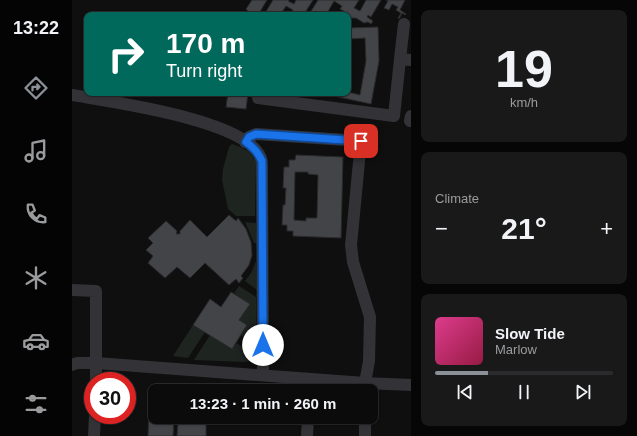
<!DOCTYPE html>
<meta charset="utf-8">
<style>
:root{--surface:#0b0b0c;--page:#19191a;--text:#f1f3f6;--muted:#9a9b9d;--line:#2b2b2d;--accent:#8c9099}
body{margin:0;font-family:Arial,sans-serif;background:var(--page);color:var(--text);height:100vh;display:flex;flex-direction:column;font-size:15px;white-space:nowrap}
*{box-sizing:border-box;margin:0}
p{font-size:13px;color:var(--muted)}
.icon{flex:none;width:22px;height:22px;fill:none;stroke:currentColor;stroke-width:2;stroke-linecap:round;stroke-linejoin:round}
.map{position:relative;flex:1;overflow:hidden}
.sheet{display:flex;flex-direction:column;gap:10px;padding:10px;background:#060607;width:226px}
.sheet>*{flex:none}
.top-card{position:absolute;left:12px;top:12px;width:267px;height:84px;border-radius:8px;box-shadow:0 1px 3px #0004,0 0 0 1px var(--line);background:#00695c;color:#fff;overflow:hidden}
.speed{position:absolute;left:12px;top:372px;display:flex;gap:8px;font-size:20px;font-weight:700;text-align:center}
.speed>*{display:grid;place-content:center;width:52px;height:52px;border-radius:50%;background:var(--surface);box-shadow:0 1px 3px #0004,0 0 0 1px var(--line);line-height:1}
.speed .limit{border:6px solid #d22;background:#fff;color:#111}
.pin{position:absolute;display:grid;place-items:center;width:34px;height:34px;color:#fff;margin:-17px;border-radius:8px;box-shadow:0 2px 6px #0006}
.me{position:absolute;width:44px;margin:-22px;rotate:0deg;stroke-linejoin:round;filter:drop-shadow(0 0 3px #0008)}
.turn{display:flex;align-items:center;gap:14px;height:84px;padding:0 16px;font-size:18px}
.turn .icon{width:52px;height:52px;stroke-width:2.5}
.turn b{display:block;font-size:28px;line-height:34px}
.big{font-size:30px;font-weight:600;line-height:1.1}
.sheet .card{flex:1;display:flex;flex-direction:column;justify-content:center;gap:6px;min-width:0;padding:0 14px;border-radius:8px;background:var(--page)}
.sheet .dial{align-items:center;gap:0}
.dial b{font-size:52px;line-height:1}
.song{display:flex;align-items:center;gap:12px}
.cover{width:48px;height:48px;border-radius:6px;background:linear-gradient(135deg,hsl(330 70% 55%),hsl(340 70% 35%))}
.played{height:4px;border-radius:2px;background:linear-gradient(90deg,var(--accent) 30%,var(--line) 30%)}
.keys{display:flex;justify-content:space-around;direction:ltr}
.heat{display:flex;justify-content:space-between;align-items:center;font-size:22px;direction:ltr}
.trip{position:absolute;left:76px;top:384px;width:230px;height:40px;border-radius:8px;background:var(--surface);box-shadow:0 1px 3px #0004,0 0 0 1px var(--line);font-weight:600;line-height:40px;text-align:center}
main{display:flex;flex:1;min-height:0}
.menu{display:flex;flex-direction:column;width:72px;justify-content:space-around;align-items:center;background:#040405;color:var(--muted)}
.menu .icon{width:28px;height:28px}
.menu .selected{color:var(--accent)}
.menu b{font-size:18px;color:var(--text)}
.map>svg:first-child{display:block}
</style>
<main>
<nav class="menu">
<b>13:22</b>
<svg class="icon selected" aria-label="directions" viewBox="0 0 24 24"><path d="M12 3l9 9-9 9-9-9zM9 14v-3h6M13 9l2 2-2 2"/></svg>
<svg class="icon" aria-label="music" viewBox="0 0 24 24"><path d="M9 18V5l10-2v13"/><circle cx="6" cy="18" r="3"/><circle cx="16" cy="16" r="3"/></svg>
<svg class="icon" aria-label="phone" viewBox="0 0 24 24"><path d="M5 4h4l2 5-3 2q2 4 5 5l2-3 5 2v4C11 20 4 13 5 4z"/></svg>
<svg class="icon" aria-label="climate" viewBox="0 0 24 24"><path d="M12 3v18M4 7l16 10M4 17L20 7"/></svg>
<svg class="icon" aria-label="car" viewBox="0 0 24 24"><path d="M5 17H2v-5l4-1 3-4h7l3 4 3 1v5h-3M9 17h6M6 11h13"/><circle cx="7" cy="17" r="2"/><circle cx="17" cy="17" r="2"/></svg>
<svg class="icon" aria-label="filters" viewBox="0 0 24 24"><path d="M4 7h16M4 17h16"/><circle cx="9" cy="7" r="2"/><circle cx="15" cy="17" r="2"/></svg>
</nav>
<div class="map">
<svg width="339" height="436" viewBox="0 0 339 436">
<rect width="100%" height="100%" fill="#0f0f10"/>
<!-- green -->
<path fill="#1e241f" d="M160,144C172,148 181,151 184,164L183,216H164L156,209L150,180L151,169L157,147Z
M173,222L184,223L185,243H182Z
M184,261L185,290L173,281L179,273Z
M167,286L184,297V346L169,335L175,325L167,320L177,304L162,293Z
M121,325L133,332L116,358L101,356Z
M138,335L160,349L164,343L184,354L177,361L174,362L122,360Z"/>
<!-- building -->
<path fill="#434448" stroke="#2a2a2c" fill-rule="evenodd" d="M180,0H195L186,15H171L173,11L175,13L176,11L174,9Z
M201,0H217L216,1L222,4L224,0H241L234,11L238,13L246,0H287L282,8L288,11L294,0H309L299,17L296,15L295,17L301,21L299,24L296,22L292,23L284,18H277L276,15L272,14V11L268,9L270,6L262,1L254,15H218L221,10L214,6L208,15H192Z
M314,0H333L328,10L334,14L333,15L330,13L327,19L326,18L329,13L324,10L326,7L320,4L317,10L312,8L316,1Z
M306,27L307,61L299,104L248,93L276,92L288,95L294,61L293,38L276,39V28Z
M156,93H176L174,109L154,107Z
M224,155L271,157L269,238L221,236V231H215V225H210L211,205H213L214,188H211L212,167H217V160H223ZM223,172H236V174L246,175L245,218H234V221L222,220Z
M157,215L164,221L166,218L174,229L179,242L180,255L177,265L169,276L171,278L167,283L164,279L157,285L133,263L118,278L105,267L93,278L76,263L81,256L74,250L81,243L76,238L94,221L105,231L104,234H108V231L118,220L135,237Z
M159,292L178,304L167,320L175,325L160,349L121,325L138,299L149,307Z
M77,405L83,406V417H102L101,436H76Z
M134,421V436H105L106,422Z"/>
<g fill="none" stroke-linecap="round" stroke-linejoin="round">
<!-- minor -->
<path stroke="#333337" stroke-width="12" d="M332,24L328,59L339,60
M0,95C40,102 166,119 187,154C190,159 190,163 190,169L191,375
M186,98L322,116L328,59
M338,121L339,116
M173,142L177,137L184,134L289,141L279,245L281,262L298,317L297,361L293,383L339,385
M0,290L24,291V381
M0,365L5,363H24L293,383V391
M22,436L23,415
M235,436L236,417
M293,436V417"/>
</g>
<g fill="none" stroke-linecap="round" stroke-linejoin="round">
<defs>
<path id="route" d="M191,345L190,161C186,152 181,147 174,142L177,137L184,134L289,141"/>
</defs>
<!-- route casing -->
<use href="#route" stroke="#114b97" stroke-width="10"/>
<!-- route -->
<use href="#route" stroke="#1a73e8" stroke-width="7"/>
</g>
</svg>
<div class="speed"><div class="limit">30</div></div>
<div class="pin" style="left:289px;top:141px;background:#d93025"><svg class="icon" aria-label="arrive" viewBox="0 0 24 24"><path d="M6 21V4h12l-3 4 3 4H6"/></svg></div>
<svg class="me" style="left:191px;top:345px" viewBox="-20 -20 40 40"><circle r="19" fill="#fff"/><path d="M0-13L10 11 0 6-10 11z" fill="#1a73e8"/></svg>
<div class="trip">13:23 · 1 min · 260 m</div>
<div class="top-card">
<div class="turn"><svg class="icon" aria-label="right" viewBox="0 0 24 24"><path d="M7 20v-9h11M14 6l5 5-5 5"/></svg><div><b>170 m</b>Turn right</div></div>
</div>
</div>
<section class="sheet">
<div class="card dial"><b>19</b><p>km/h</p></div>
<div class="card"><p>Climate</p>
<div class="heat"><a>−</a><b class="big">21°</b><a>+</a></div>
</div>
<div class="card">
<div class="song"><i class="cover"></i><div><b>Slow Tide</b><p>Marlow</p></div></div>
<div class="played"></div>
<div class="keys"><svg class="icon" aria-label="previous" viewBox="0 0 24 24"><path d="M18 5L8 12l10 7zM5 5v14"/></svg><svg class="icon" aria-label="pause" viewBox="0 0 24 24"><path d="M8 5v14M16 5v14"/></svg><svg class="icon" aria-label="next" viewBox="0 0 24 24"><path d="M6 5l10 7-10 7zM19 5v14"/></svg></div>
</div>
</section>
</main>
